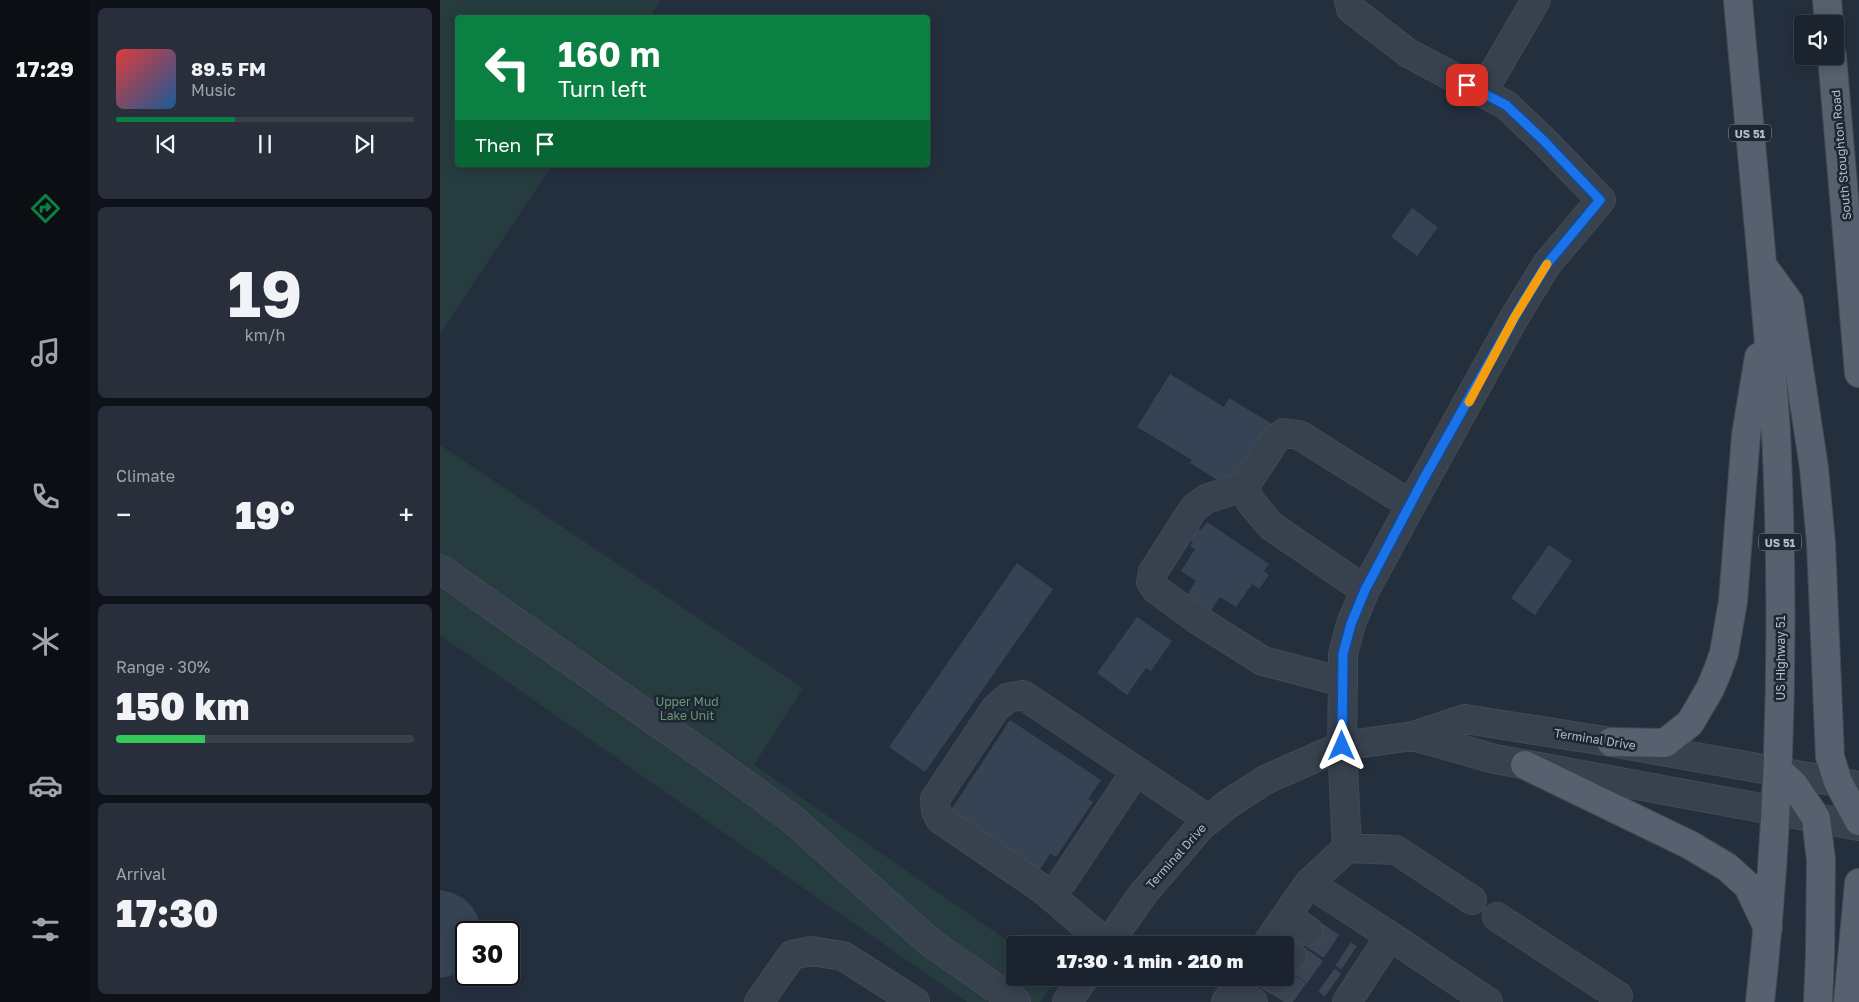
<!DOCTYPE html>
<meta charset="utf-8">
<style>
:root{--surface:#1b232e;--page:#282f3a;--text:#f1f3f6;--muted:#a0a4aa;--line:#39404a;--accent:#0b8043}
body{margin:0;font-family:"Golos Text",sans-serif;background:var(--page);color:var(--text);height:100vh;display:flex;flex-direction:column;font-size:19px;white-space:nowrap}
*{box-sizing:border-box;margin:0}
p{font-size:16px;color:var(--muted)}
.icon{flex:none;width:28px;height:28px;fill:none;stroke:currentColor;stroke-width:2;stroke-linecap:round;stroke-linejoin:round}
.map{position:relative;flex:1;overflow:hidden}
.sheet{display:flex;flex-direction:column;gap:8px;padding:8px;background:#0f1319;width:350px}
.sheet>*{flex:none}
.top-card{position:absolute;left:15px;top:15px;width:475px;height:152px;border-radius:5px;box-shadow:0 2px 12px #0003,0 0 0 1px var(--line);background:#0b8043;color:#fff;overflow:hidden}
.buttons{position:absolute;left:1354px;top:15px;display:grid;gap:10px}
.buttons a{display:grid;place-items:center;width:50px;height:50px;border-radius:5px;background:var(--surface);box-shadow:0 2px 12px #0003,0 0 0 1px var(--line);font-size:25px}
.speed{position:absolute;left:15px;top:921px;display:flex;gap:10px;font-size:25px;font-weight:700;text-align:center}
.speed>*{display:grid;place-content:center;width:65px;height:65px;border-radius:50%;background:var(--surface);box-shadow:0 2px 12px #0003,0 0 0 1px var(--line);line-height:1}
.speed .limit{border:2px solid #111;border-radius:8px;background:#fff;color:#111}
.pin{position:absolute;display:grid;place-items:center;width:42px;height:42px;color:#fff;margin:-21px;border-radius:10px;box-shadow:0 2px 8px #0006}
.me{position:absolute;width:55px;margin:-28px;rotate:0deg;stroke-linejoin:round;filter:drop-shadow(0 0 4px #0008)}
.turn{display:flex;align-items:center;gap:18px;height:105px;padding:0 20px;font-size:22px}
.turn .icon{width:65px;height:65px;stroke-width:2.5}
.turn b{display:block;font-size:35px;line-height:42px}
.then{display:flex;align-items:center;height:48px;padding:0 20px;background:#0003;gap:10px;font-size:19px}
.big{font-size:38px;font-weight:800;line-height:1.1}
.sheet .tile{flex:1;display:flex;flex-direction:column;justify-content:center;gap:8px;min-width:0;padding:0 18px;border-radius:8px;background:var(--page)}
.sheet .dial{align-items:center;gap:0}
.dial b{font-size:65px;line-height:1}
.song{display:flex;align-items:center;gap:15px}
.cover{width:60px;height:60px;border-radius:8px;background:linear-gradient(135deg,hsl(0 70% 55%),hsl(210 70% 35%))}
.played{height:5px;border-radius:2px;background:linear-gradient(90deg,var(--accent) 40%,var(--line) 40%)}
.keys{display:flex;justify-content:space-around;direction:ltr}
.heat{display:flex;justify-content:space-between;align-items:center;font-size:28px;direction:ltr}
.charge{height:8px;border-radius:4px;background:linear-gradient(90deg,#34c759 30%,var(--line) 0)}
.trip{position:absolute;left:566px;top:936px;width:288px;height:50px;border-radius:5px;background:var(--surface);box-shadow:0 2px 12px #0003,0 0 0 1px var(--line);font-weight:800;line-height:50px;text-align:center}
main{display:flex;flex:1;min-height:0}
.tabs{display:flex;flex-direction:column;width:90px;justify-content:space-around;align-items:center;background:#0b0e12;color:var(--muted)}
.tabs .icon{width:35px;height:35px}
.tabs .current{color:var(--accent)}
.tabs b{font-size:22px;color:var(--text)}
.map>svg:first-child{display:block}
</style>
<main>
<nav class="tabs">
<b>17:29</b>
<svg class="icon current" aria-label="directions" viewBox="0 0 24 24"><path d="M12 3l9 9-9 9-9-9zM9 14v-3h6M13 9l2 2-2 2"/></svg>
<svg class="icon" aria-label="music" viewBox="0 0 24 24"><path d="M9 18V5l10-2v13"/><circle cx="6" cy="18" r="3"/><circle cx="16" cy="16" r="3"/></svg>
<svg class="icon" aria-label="phone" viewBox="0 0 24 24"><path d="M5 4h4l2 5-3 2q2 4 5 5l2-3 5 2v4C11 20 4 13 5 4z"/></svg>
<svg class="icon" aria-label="climate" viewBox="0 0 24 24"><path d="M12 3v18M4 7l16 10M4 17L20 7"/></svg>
<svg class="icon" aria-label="car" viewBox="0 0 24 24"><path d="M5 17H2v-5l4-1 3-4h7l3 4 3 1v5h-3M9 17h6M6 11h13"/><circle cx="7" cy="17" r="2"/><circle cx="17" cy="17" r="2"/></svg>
<svg class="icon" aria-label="filters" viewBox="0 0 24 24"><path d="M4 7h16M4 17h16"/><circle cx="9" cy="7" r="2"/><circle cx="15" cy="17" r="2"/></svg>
</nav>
<section class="sheet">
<div class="tile">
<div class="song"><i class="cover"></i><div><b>89.5 FM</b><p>Music</p></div></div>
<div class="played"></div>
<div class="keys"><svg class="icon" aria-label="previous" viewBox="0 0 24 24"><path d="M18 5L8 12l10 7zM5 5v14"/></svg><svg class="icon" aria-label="pause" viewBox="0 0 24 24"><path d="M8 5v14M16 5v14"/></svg><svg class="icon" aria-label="next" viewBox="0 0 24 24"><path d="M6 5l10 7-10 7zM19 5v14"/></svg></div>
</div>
<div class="tile dial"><b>19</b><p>km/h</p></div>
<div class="tile"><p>Climate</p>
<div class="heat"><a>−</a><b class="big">19°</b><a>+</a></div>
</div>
<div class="tile"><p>Range · 30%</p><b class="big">150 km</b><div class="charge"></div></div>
<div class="tile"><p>Arrival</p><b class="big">17:30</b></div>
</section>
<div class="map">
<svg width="1419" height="1002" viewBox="0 0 1419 1002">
<rect width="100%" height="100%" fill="#242f3e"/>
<!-- green -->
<path fill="#263c3f" d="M0,0H221L210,17L18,18V165H112L0,334Z
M0,445L363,688L314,765L575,946V978H617L600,1002H527L0,635Z"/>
<!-- building -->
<path fill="#364354" d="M972,208L998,227L977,256L951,237Z
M730,374L784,407L789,398L832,424L792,489L750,463L752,460L697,427Z
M767,522L829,564L824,571L829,575L819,589L812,584L796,607L780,597L766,618L743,602L756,581L741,571L755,549L750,546L753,541L747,537L754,526L761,530Z
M1109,545L1132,561L1095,615L1071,598Z
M577,563L613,589L485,772L449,747Z
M697,617L732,641L711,671L706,668L687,695L657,673Z
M570,720L661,780L648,799L653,802L616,857L610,854L598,872L509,813Z
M0,890L13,893L24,899L32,907L38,917L41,929V932H26V967L11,976L0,978Z"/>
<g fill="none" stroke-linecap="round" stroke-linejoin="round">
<!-- minor-tunnel -->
<path stroke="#3a4453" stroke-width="28" stroke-dasharray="28 14" stroke-linecap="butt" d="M868,931L909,958
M852,956L893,985
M835,979L868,1002"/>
<defs>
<path id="minor" d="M909,0L911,9L968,53L1066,105L1104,141L1161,200L1107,264L1074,318L971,505L925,590L911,624L903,654V682L902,746L907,848L956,850L1032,900
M1042,93L1096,0
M805,486L766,499L754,508L713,572L711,582L717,590L758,620L823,661L903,682
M0,569L305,784L352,819L491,943L576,1002
M925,590L831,526L810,501L805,486L835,440L844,433L859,435L971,505
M973,736L1055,759L1419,826
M869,883L907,848
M612,897L696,771
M846,916L868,931
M1057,917L1178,996L1174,1002
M950,936L1048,1002
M667,944L604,890L500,819L496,811L495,799L555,709L567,698L583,695L769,820
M667,945L703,894L761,826L788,804L827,779L902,746L973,736L1025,719L1171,742L1419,786
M826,945L869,883L950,936L907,1002
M845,951L852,956
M833,978L835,979
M794,989L813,1002
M319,1002L352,955L371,951L403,956L475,1002
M627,1002L644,978
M786,1002L803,978"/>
<path id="major" d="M1298,0C1305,84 1313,168 1321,251C1326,312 1332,372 1336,432C1345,623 1341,813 1320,1002
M1387,0L1389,24
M1392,56L1419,373
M1322,265L1349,302L1374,468L1381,543L1390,757L1398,782L1419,821
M1171,742L1225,743L1250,723L1270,689L1278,670L1284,653L1293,601L1306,435L1319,357
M1085,765L1250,845L1287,867L1308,886L1328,928
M1339,771L1354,785L1376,818L1381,860L1380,955L1378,1002
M1408,1002L1419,883"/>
</defs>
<!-- minor casing -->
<use href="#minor" stroke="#414a57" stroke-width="30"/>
<!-- major casing -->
<use href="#major" stroke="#414a57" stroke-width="30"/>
<!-- minor -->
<use href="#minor" stroke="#38414e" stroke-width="28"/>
<!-- major -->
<use href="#major" stroke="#56606e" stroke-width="28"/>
</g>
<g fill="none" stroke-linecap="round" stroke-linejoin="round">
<defs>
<path id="route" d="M902,746L903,654L911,624L925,590L982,482L1082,304L1107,264L1160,200L1104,141L1066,105L1027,85"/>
</defs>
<!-- route casing -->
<use href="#route" stroke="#114b97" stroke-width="12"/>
<!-- route -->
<use href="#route" stroke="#1a73e8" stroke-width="9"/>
<!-- slow -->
<path stroke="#f59e0b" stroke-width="9" d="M1029,402L1074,318L1107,264"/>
</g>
<g text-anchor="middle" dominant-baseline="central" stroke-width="5" stroke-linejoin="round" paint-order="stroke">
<!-- shield labels -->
<g fill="#1d2633" stroke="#878f9c" stroke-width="1">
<rect x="1289" y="124.5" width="42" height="17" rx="4"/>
<rect x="1319" y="533.5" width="42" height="17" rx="4"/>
</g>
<g font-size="11" font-weight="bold" fill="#b4bcc9">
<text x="1310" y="133">US 51</text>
<text x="1340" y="542">US 51</text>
</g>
<!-- street labels -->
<g font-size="12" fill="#b4bcc9" stroke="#1d2633">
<text transform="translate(1401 155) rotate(-95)">South Stoughton Road</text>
<text transform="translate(1340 658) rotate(-90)">US Highway 51</text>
<text transform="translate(1155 739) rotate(9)">Terminal Drive</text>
<text transform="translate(736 856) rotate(-48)">Terminal Drive</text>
</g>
<!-- park labels -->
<g font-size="12" fill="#6b9a76" stroke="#1d2633">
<text x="247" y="701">Upper Mud<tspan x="247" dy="14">Lake Unit</tspan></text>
</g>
</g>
</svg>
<div class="buttons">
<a><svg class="icon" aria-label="sound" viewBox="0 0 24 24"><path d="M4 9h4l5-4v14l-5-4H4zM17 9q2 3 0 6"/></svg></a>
</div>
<div class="speed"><div class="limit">30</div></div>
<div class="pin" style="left:1027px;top:85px;background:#d93025"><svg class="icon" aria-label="arrive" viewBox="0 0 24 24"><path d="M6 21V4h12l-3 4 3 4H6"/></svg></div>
<svg class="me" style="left:902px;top:746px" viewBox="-20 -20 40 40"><path d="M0-17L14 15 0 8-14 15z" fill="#1a73e8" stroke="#fff" stroke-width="4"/></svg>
<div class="trip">17:30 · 1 min · 210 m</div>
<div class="top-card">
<div class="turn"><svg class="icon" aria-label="left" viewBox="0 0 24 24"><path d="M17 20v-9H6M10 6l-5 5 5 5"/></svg><div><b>160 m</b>Turn left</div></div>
<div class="then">Then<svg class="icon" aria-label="arrive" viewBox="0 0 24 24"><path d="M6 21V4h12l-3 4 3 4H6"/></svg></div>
</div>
</div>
</main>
